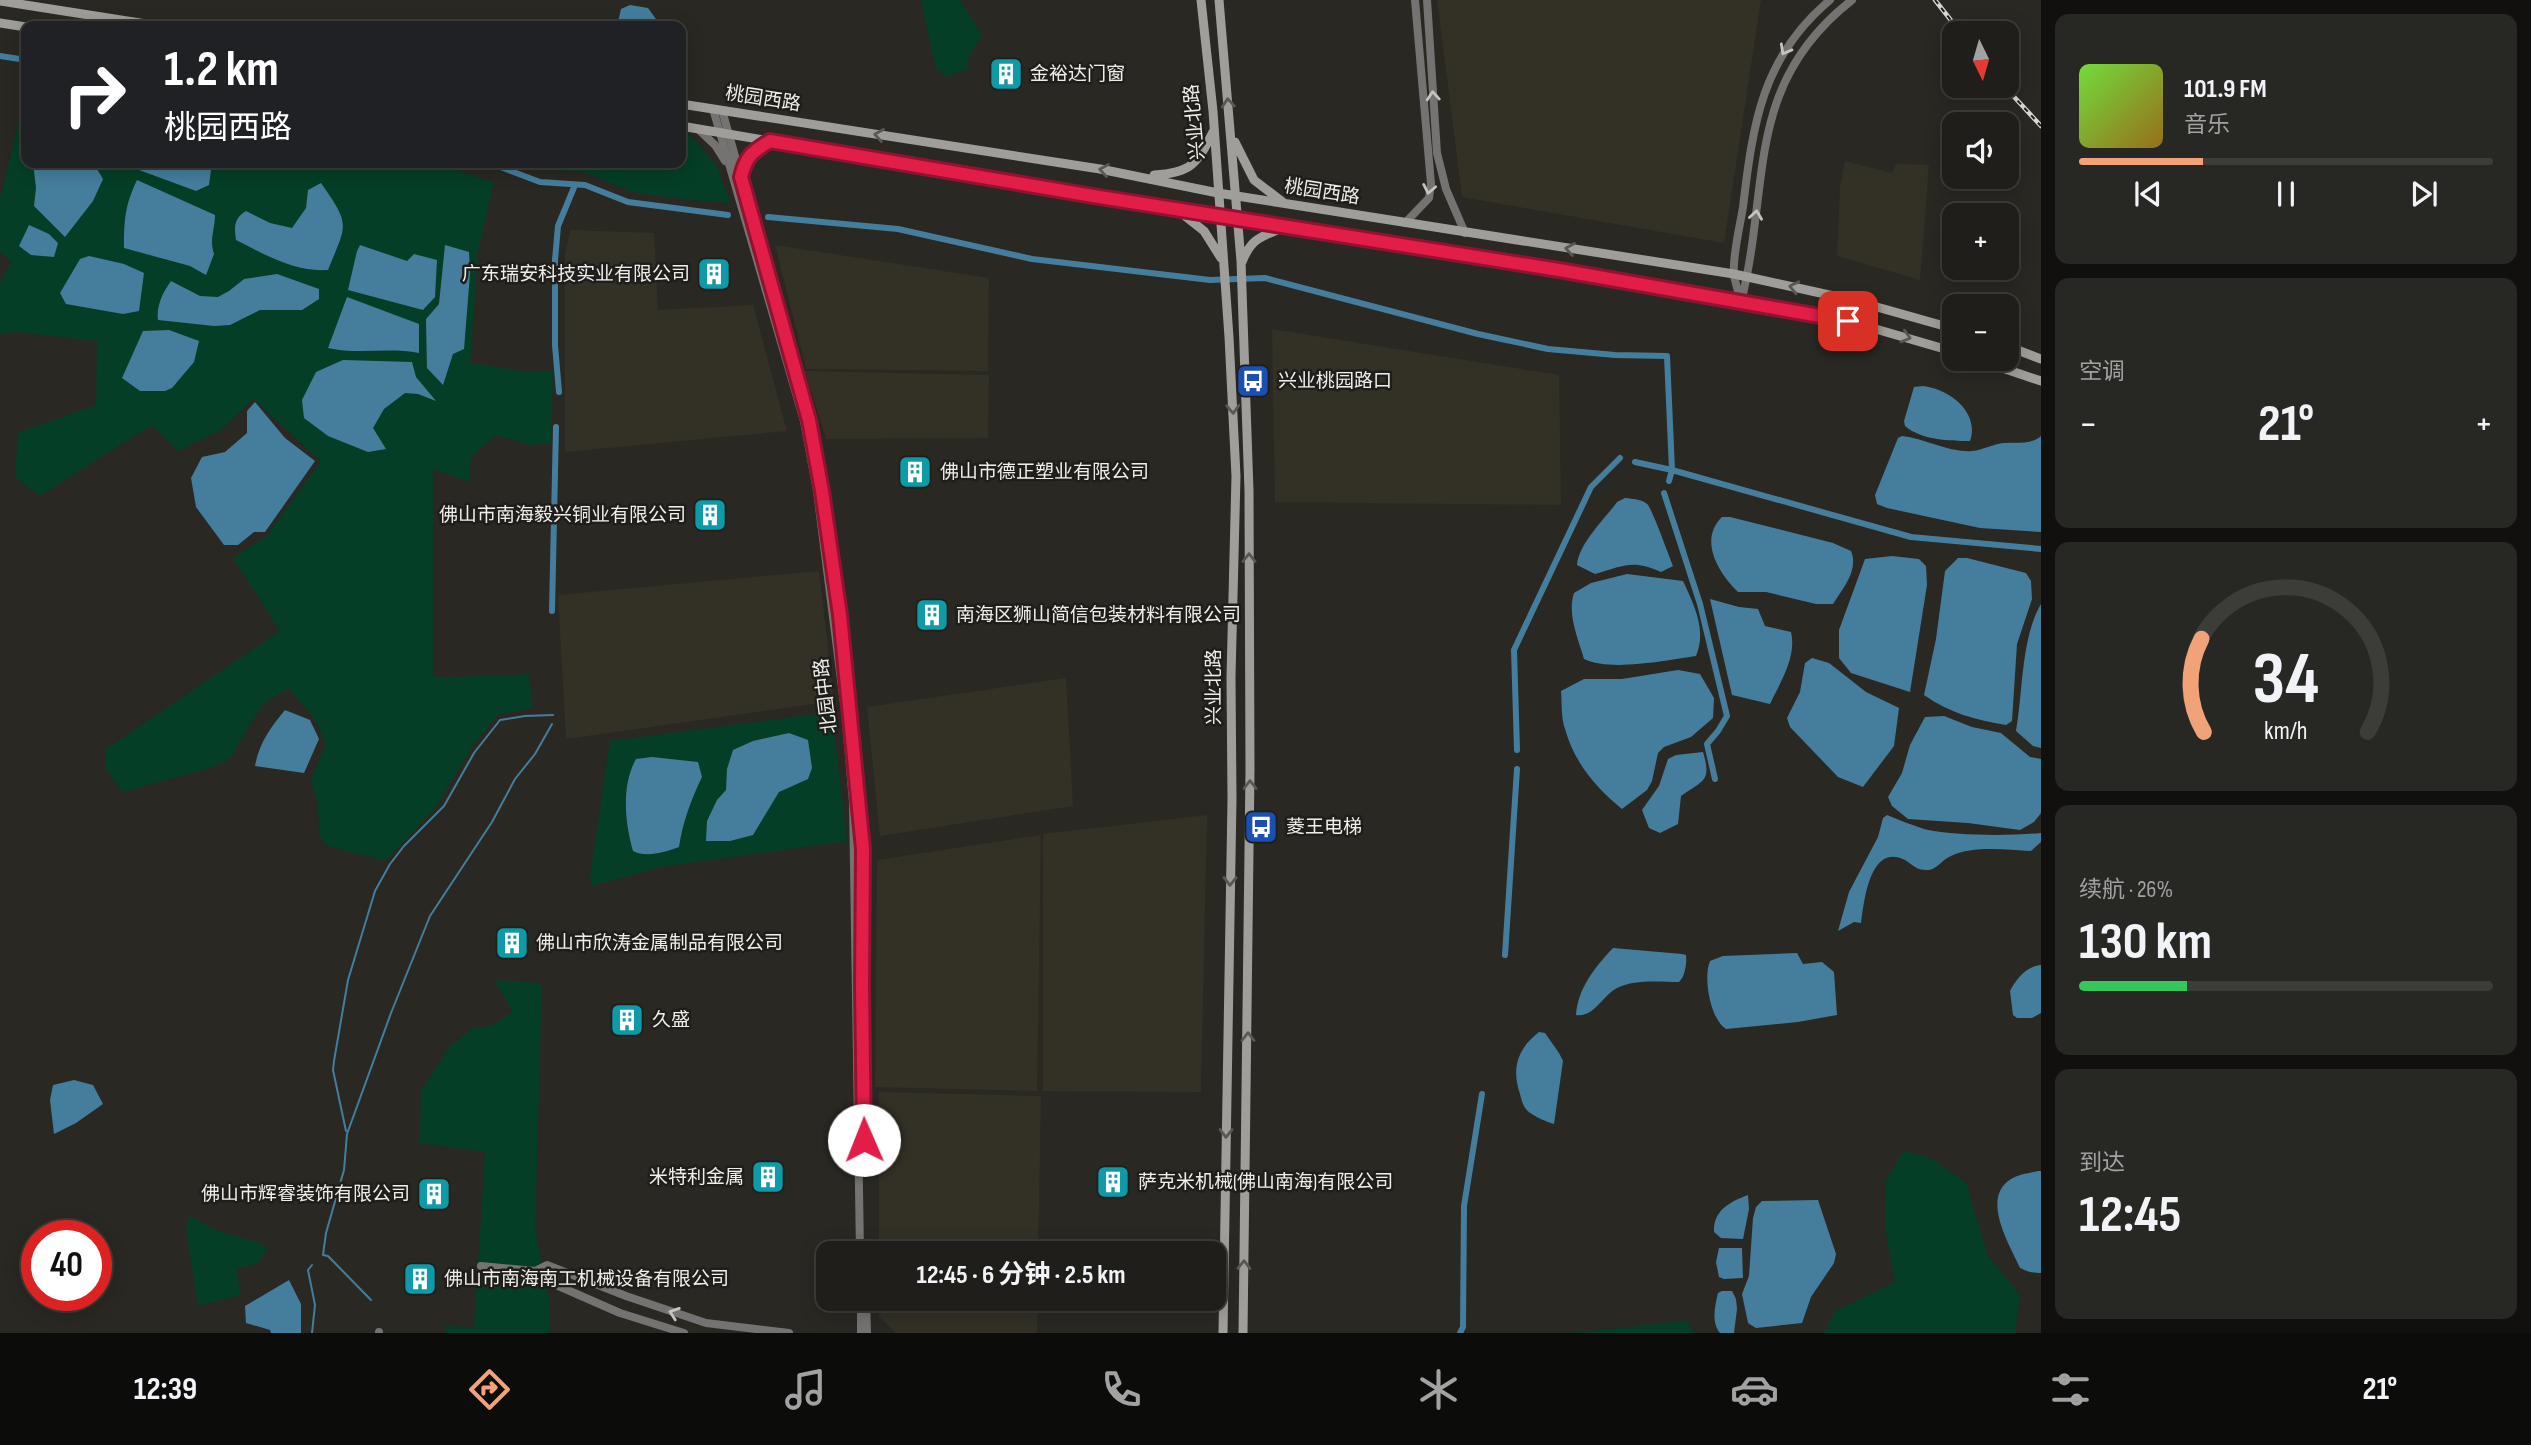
<!DOCTYPE html>
<html lang="zh">
<meta charset="utf-8">
<style>
:root{--surface:#1f1e1a;--page:#272723;--text:#f1f3f6;--muted:#a1a2a2;--line:#3c3c39;--accent:#f0a278}
body{margin:0;font-family:"Sofia Sans Condensed","Noto Sans SC",sans-serif;background:var(--page);color:var(--text);height:100vh;display:flex;flex-direction:column;font-size:26px;white-space:nowrap}
*{box-sizing:border-box;margin:0}
p{font-size:23px;color:var(--muted)}
.icon{flex:none;width:38px;height:38px;fill:none;stroke:currentColor;stroke-width:2;stroke-linecap:round;stroke-linejoin:round}
.map{position:relative;flex:1;overflow:hidden}
.panel{display:flex;flex-direction:column;gap:14px;padding:14px;background:#11100e;width:490px}
.panel>*{flex:none}
.top-card{position:absolute;left:21px;top:21px;width:665px;height:147px;border-radius:14px;box-shadow:0 4px 18px #0003,0 0 0 2px var(--line);background:#202124;color:#fff;overflow:hidden}
.needle{width:46px;rotate:175deg}
.fabs{position:absolute;left:1942px;top:21px;display:grid;gap:14px}
.fabs a{display:grid;place-items:center;width:77px;height:77px;border-radius:14px;background:var(--surface);box-shadow:0 4px 18px #0003,0 0 0 2px var(--line);font-size:35px}
.speed{position:absolute;left:21px;top:1220px;display:flex;gap:14px;font-size:35px;font-weight:700;text-align:center}
.speed>*{display:grid;place-content:center;width:91px;height:91px;border-radius:50%;background:var(--surface);box-shadow:0 4px 18px #0003,0 0 0 2px var(--line);line-height:1}
.speed .limit{border:10px solid #d22;background:#fff;color:#111}
.pin{position:absolute;display:grid;place-items:center;width:60px;height:60px;color:#fff;margin:-30px;border-radius:14px;box-shadow:0 4px 10px #0006}
.me{position:absolute;width:77px;margin:-38px;rotate:359deg;stroke-linejoin:round;filter:drop-shadow(0 0 5px #0008)}
.turn{display:flex;align-items:center;gap:24px;height:147px;padding:0 28px;font-size:32px}
.turn .icon{width:91px;height:91px;stroke-width:2.5}
.turn b{display:block;font-size:49px;line-height:60px}
.big{font-size:52px;font-weight:700;line-height:1.1}
.panel .tile{flex:1;display:flex;flex-direction:column;justify-content:center;gap:10px;min-width:0;padding:0 24px;border-radius:14px;background:var(--page)}
.panel .dial{align-items:center;gap:0}
.dial svg{height:182px;overflow:visible;fill:none;stroke:var(--line);stroke-width:7;stroke-linecap:round;text-anchor:middle}
.dial text{fill:var(--text);stroke:none}
.song{display:flex;align-items:center;gap:21px}
.cover{width:84px;height:84px;border-radius:10px;background:linear-gradient(135deg,hsl(100 70% 55%),hsl(40 70% 35%))}
.played{height:7px;border-radius:4px;background:linear-gradient(90deg,var(--accent) 30%,var(--line) 30%)}
.keys{display:flex;justify-content:space-around;direction:ltr}
.heat{display:flex;justify-content:space-between;align-items:center;font-size:38px;direction:ltr}
.charge{height:10px;border-radius:5px;background:linear-gradient(90deg,#34c759 26%,var(--line) 0)}
.trip{position:absolute;left:816px;top:1241px;width:410px;height:70px;border-radius:14px;background:var(--surface);box-shadow:0 4px 18px #0003,0 0 0 2px var(--line);font-weight:700;line-height:70px;text-align:center}
.dock{display:flex;height:112px;justify-content:space-around;align-items:center;background:#0c0c0a;color:var(--muted)}
.dock .icon{width:49px;height:49px}
.dock .on{color:var(--accent)}
.dock b{font-size:32px;color:var(--text)}
main{display:flex;flex:1;min-height:0}
.map>svg:first-child{display:block}
</style>
<main>
<div class="map">
<svg width="2041" height="1333" viewBox="0 0 2041 1333">
<rect width="100%" height="100%" fill="#292823"/>
<!-- built -->
<path fill="#333026" d="M1437,0H1761L1724,243L1462,197Z
M1845,161L1892,173L1896,164L1929,165L1920,280L1837,256L1840,187Z
M570,230L654,233L658,310L753,305L787,431L565,452V255Z
M775,245L989,278L988,371L806,369Z
M1272,329L1559,375L1561,505L1275,502Z
M805,371L989,375L988,438L826,439Z
M819,571L834,701L566,739L558,595Z
M1066,678L1073,806L880,836L867,707Z
M1207,815L1201,1092L1043,1091V834Z
M1041,835L1037,1091L875,1087L877,860Z
M879,1092L1041,1096L1038,1253H879Z
M879,1299H1038L1037,1333H896L879,1317Z"/>
<!-- green -->
<path fill="#053e26" d="M921,0H960L982,35L968,58V69L947,76L936,69Z
M26,94V163H433L494,182L478,251L470,363L529,372H553L551,443L531,445L496,435L471,456L469,482L433,469V678L529,674L533,708L498,715L474,744L436,807L386,861L327,846L319,835L318,802L311,781L326,742L314,718L288,688L262,705L231,757L211,768L122,792L105,767L106,749L280,631L233,558L266,537L321,461L253,399L221,430L178,451L151,425L40,496L15,477L18,433L96,405L97,341L17,332L0,334V282L12,262L0,252V199Z
M681,135L692,136L717,167L730,203L682,199L633,192L582,171L546,170L528,163H681Z
M832,712L847,841L661,867L592,886L590,876L610,741Z
M494,980L542,983L535,1230L549,1299V1333H445V1326L474,1327L485,1152L420,1143L421,1091L449,1047L473,1028L491,1026L513,1011Z
M1904,1151L1930,1158L1966,1183L1988,1256L2020,1295L2015,1333H1824L1835,1311L1895,1282L1885,1227L1886,1180Z
M189,1216L218,1231L260,1243L268,1249L257,1264L237,1268L240,1295L198,1306L186,1230Z
M1687,1321L1694,1333H1572Z"/>
<!-- water -->
<path fill="#457e9d" d="M630,5L648,8L661,26H617L621,9Z
M33,163H89L94,164L103,179L93,201L65,237L34,206L36,188Z
M142,163H212L209,185L196,191L139,170Z
M137,180L215,215C215,230 209,239 214,254L206,275L190,266L124,248C124,220 125,205 137,180Z
M321,183C351,226 347,223 328,270C294,272 266,255 236,240C234,227 234,218 246,211L270,223L292,228L306,208L308,190Z
M29,225L49,234L58,243L54,257L31,255L19,246Z
M360,245L407,261L414,254L437,260L435,297L423,310L348,290L357,251Z
M445,245L469,252L470,274L464,349L453,354L443,385L427,368L426,319L439,304Z
M89,256L124,264L144,273L139,311L123,314L66,304L60,293L80,259Z
M277,274L319,289V299L302,310H260L230,325L214,326L158,320C156,306 163,292 171,281L200,296L218,297L229,291L244,279Z
M347,297L419,324V353C389,347 358,355 328,348Z
M169,330L199,341L194,362L172,388L165,391H140L122,378L143,331Z
M343,360L412,362L416,377L436,401L418,394L405,393L384,409L373,428L386,449L368,452L328,436L304,418L302,400L316,372Z
M1923,386C1950,389 1980,413 1970,441C1950,441 1921,440 1905,426L1904,421L1914,387Z
M255,402L285,438L315,461L265,532H254L238,545H224L196,507L191,478L202,457L225,452L247,433V411Z
M1902,436C1925,438 1948,453 1972,451C1983,450 1993,444 2004,443C2017,442 2031,445 2041,436V532L1980,528L1887,508L1877,504L1875,495L1898,438Z
M1625,498C1633,499 1641,499 1647,504C1651,506 1669,556 1673,566L1661,572C1633,559 1623,566 1595,574L1577,565C1579,543 1604,520 1617,502Z
M1722,517H1730L1833,543L1851,551C1859,570 1843,588 1833,604H1816L1766,592H1738C1719,574 1698,540 1722,517Z
M1892,556L1919,559L1926,566L1927,585L1910,692L1851,673L1839,658V630L1865,559Z
M1958,558H1967L2026,573L2031,581L2032,599L2017,644L2012,721L2006,725C1976,720 1949,713 1924,695L1936,639L1945,571Z
M1627,574L1683,581C1694,605 1707,630 1696,656C1667,660 1611,672 1584,659C1578,638 1567,614 1574,593L1591,583Z
M1710,599L1739,607L1758,609L1765,626L1791,632C1797,657 1780,683 1770,704L1732,695Z
M2041,604V748L2033,746L2016,731C2023,692 2021,638 2041,604Z
M1812,658L1829,663L1866,692L1899,708L1894,746L1863,787L1838,777L1790,727L1787,718L1800,692L1805,663Z
M1678,670L1700,674L1714,698L1713,718L1691,737L1664,747L1658,753L1652,781L1647,790L1622,809C1596,788 1574,762 1565,729C1561,718 1562,703 1561,691L1584,679H1622Z
M285,710L310,720L319,739L304,773L255,766C259,743 271,727 285,710Z
M1944,716L1972,727L2001,733L2030,757L2041,759V813L2034,822L2020,830L1968,823L1908,819L1892,806L1888,797L1902,773L1910,745L1925,717Z
M789,733L808,740L812,768L808,779L779,792L753,835L730,841H706L707,821L717,800L726,790L727,769L733,750L753,741Z
M1703,752C1712,782 1703,780 1681,796L1678,824L1660,833L1649,828L1642,810L1659,786L1668,759L1676,755Z
M652,757L698,762L702,777C691,800 683,821 679,847C666,852 646,858 633,851C625,823 621,786 636,759Z
M1887,815C1899,820 1912,825 1924,829C1953,836 2011,836 2041,833V842L2031,851C2007,850 1974,845 1951,856C1943,859 1937,869 1929,870C1917,871 1913,865 1905,860C1870,842 1864,901 1861,923L1854,922L1838,931L1849,892L1878,837L1883,818Z
M1613,948L1682,954L1686,955C1687,963 1685,977 1679,982C1659,982 1635,979 1617,988C1603,995 1594,1018 1576,1015C1578,988 1595,967 1613,948Z
M1797,953L1803,964L1822,962L1834,972L1837,1015L1798,1022L1726,1029C1710,1019 1703,977 1710,961L1723,956Z
M2041,965V1013L2032,1018H2017L2013,1015L2010,991C2016,979 2027,966 2041,965Z
M1539,1032L1545,1033L1559,1053L1563,1061L1554,1124C1547,1122 1530,1115 1526,1109C1523,1106 1521,1098 1520,1094C1511,1068 1518,1048 1539,1032Z
M74,1080L93,1085L103,1104L76,1123L54,1134L50,1100L53,1085Z
M2038,1171H2041V1273C2033,1273 2028,1272 2020,1268C2010,1245 1980,1198 2011,1179C2018,1174 2030,1173 2038,1171Z
M1748,1195L1749,1209L1743,1239L1721,1238L1714,1232C1713,1211 1729,1202 1748,1195Z
M1818,1200L1836,1254L1834,1263L1811,1297L1802,1323L1756,1328L1748,1323L1742,1294L1749,1276L1753,1218L1756,1207L1762,1201Z
M1719,1248H1742L1743,1278L1724,1279L1719,1277L1716,1262Z
M289,1280L301,1304V1333H271L270,1330L246,1323L245,1306Z
M1722,1291H1732L1736,1299L1737,1309L1734,1333H1720C1711,1322 1715,1306 1718,1293Z"/>
<g fill="none" stroke-linecap="round" stroke-linejoin="round">
<!-- stream -->
<path stroke="#457e9d" stroke-width="2" d="M346,1131L333,1070L334,1061L348,980L375,891L390,864L404,846L444,806L474,753L500,720L525,716L553,715
M371,1300L328,1256L323,1255L326,1233L344,1170L347,1134L391,1013L430,916L492,822L515,779L535,754L552,724
M312,1333L315,1305L308,1270L312,1265"/>
<!-- canal -->
<path stroke="#457e9d" stroke-width="6" d="M0,56L26,60
M490,163L540,182L585,185L628,202L728,215
M768,217L898,229L1032,259L1210,280L1265,278L1478,334L1548,349L1615,355L1667,356L1672,470L1911,537L2041,549
M559,392L555,345V260L558,226L575,185
M1635,462L1672,470L1669,481
M1664,493L1700,604L1727,716L1718,731L1707,744L1715,779
M552,611L556,427
M1517,750L1514,650L1591,487L1620,458
M1505,955L1517,769
M1460,1333L1463,1327L1464,1206L1482,1094"/>
<!-- tertiary -->
<path stroke="#747371" stroke-width="8" d="M1427,0L1437,153L1446,189L1465,233
M1830,0C1762,57 1753,123 1743,207C1740,226 1732,257 1734,276C1736,285 1739,294 1741,302C1771,184 1743,85 1852,0
M713,109L804,421L817,491L845,711L853,802L860,1253
M722,110L785,333
M698,129L715,145L725,161
M742,175C746,157 755,150 770,141
M1405,223L1429,198L1431,184L1415,0
M821,485L850,702L863,849L862,995
M481,1266L535,1271L547,1265L626,1296L706,1323L789,1333
M547,1281L620,1313L684,1333
M866,1298L867,1333
M861,1308V1333
M379,1333V1332"/>
<!-- secondary -->
<path stroke="#a09e9a" stroke-width="9" d="M1201,0L1213,111L1229,337L1236,476L1231,677L1232,799L1223,1333
M1219,0L1241,261L1249,491L1250,770L1243,1333
M0,1L159,26
M0,23L26,27
M681,104L1100,169L1218,193L1734,274L1852,300L1955,329
M681,126L1238,220L1559,270L1848,321L1955,352
M1235,142L1254,180L1284,203
M1154,175C1191,173 1197,164 1213,132
M1180,212L1204,231L1221,258
M1242,262C1251,239 1260,237 1282,228
M2007,346L2041,359
M1976,359L2041,381"/>
<defs>
<path id="rail" d="M1935,0L1961,33
M2004,86L2041,126"/>
</defs>
<!-- rail casing -->
<use href="#rail" stroke="#d8d7d4" stroke-width="4.5"/>
<!-- rail -->
<use href="#rail" stroke="#1f1e1a" stroke-width="2" stroke-dasharray="5" stroke-linecap="butt"/>
</g>
<!-- one-way arrows -->
<defs><path id="oneway-chevron" d="M-2-3.5L2.5 0L-2 3.5" fill="none" stroke-width="1.6" stroke-linecap="round" stroke-linejoin="round" transform="scale(1.75)"/></defs>
<g stroke="#c4c3c0">
<use href="#oneway-chevron" transform="translate(1785 50) rotate(119)"/>
<use href="#oneway-chevron" transform="translate(1433 96) rotate(-94)"/>
<use href="#oneway-chevron" transform="translate(1429 189) rotate(101)"/>
<use href="#oneway-chevron" transform="translate(1756 215) rotate(-82)"/>
<use href="#oneway-chevron" transform="translate(674 1313) rotate(-161)"/>
</g>
<g stroke="#595854">
<use href="#oneway-chevron" transform="translate(1228 103) rotate(-95)"/>
<use href="#oneway-chevron" transform="translate(879 135) rotate(-171)"/>
<use href="#oneway-chevron" transform="translate(1104 170) rotate(-171)"/>
<use href="#oneway-chevron" transform="translate(1570 249) rotate(-171)"/>
<use href="#oneway-chevron" transform="translate(1794 287) rotate(-167)"/>
<use href="#oneway-chevron" transform="translate(1906 337) rotate(16)"/>
<use href="#oneway-chevron" transform="translate(1233 409) rotate(87)"/>
<use href="#oneway-chevron" transform="translate(1249 558) rotate(-90)"/>
<use href="#oneway-chevron" transform="translate(1250 785) rotate(-90)"/>
<use href="#oneway-chevron" transform="translate(1230 881) rotate(91)"/>
<use href="#oneway-chevron" transform="translate(1248 1037) rotate(-90)"/>
<use href="#oneway-chevron" transform="translate(1226 1133) rotate(91)"/>
<use href="#oneway-chevron" transform="translate(1244 1265) rotate(-89)"/>
</g>
<g fill="none" stroke-linecap="round" stroke-linejoin="round">
<defs>
<path id="route" d="M864,1140L862,986L863,849L840,615L822,491L809,420L741,177C746,156 752,152 770,141L1093,196L1559,270L1848,321"/>
</defs>
<!-- route casing -->
<use href="#route" stroke="#92132f" stroke-width="18"/>
<!-- route -->
<use href="#route" stroke="#e11d48" stroke-width="12"/>
</g>
<!-- icons -->
<defs>
<symbol id="building-square" viewBox="-11 -11 22 22"><rect x="-9" y="-9" width="18" height="18" rx="4" fill="#0f9aa8" stroke="#1f1e1a"/><path d="M-4-6H4V6H1V3H-1V6H-4ZM-2.5-4.3h1.7v1.8h-1.7ZM.8-4.3h1.7v1.8H.8ZM-2.5-1h1.7V.8h-1.7ZM.8-1h1.7V.8H.8Z" fill="#fff"/></symbol>
<symbol id="bus-square" viewBox="-11 -11 22 22"><rect x="-9" y="-9" width="18" height="18" rx="4" fill="#1a4fb4" stroke="#1f1e1a"/><path d="M-5-6H5V4H4V6H2V4H-2V6H-4V4H-5ZM-3.5-4V0h7V-4ZM-3.5 1.2v1.5H-2V1.2ZM2 1.2v1.5H3.5V1.2Z" fill="#fff"/></symbol>
</defs>
<g fill-rule="evenodd">
<use href="#building-square" x="987" y="55" width="38" height="38"/>
<use href="#building-square" x="695" y="255" width="38" height="38"/>
<use href="#bus-square" x="1234" y="362" width="38" height="38"/>
<use href="#building-square" x="896" y="453" width="38" height="38"/>
<use href="#building-square" x="691" y="496" width="38" height="38"/>
<use href="#building-square" x="913" y="596" width="38" height="38"/>
<use href="#bus-square" x="1242" y="808" width="38" height="38"/>
<use href="#building-square" x="493" y="924" width="38" height="38"/>
<use href="#building-square" x="608" y="1001" width="38" height="38"/>
<use href="#building-square" x="749" y="1158" width="38" height="38"/>
<use href="#building-square" x="1094" y="1163" width="38" height="38"/>
<use href="#building-square" x="415" y="1175" width="38" height="38"/>
<use href="#building-square" x="401" y="1260" width="38" height="38"/>
</g>
<g text-anchor="middle" dominant-baseline="central" stroke-width="5" stroke-linejoin="round" paint-order="stroke">
<!-- poi labels -->
<g font-size="19" fill="#efeeeb" stroke="#1f1e1a" text-anchor="start">
<text x="1030" y="74">金裕达门窗</text>
<text x="690" y="274" text-anchor="end">广东瑞安科技实业有限公司</text>
<text x="1278" y="381">兴业桃园路口</text>
<text x="940" y="472">佛山市德正塑业有限公司</text>
<text x="686" y="515" text-anchor="end">佛山市南海毅兴铜业有限公司</text>
<text x="956" y="615">南海区狮山简信包装材料有限公司</text>
<text x="1286" y="827">菱王电梯</text>
<text x="536" y="943">佛山市欣涛金属制品有限公司</text>
<text x="652" y="1020">久盛</text>
<text x="744" y="1177" text-anchor="end">米特利金属</text>
<text x="1138" y="1182">萨克米机械(佛山南海)有限公司</text>
<text x="410" y="1194" text-anchor="end">佛山市辉睿装饰有限公司</text>
<text x="444" y="1279">佛山市南海南工机械设备有限公司</text>
</g>
<!-- street labels -->
<g font-size="19" fill="#efeeeb" stroke="#1f1e1a">
<text transform="translate(763 99) rotate(9)">桃园西路</text>
<text transform="translate(1195 122) rotate(-95)">兴业北路</text>
<text transform="translate(1322 192) rotate(9)">桃园西路</text>
<text transform="translate(1214 687) rotate(-90)">兴业北路</text>
<text transform="translate(826 696) rotate(-97)">北园中路</text>
</g>
</g>
</svg>
<div class="fabs">
<a><svg class="needle" viewBox="-14 -14 28 28"><path d="M0-13l5 13h-10z" fill="#e53935"/><path d="M0 13l5-13h-10z" fill="#a1a2a2"/></svg></a>
<a><svg class="icon" aria-label="sound" viewBox="0 0 24 24"><path d="M4 9h4l5-4v14l-5-4H4zM17 9q2 3 0 6"/></svg></a>
<a>+</a>
<a>−</a>
</div>
<div class="speed"><div class="limit">40</div></div>
<div class="pin" style="left:1848px;top:321px;background:#d93025"><svg class="icon" aria-label="arrive" viewBox="0 0 24 24"><path d="M6 21V4h12l-3 4 3 4H6"/></svg></div>
<svg class="me" style="left:864px;top:1140px" viewBox="-20 -20 40 40"><circle r="19" fill="#fff"/><path d="M0-13L10 11 0 6-10 11z" fill="#e11d48"/></svg>
<div class="trip">12:45 · 6 分钟 · 2.5 km</div>
<div class="top-card">
<div class="turn"><svg class="icon" aria-label="right" viewBox="0 0 24 24"><path d="M7 20v-9h11M14 6l5 5-5 5"/></svg><div><b>1.2 km</b>桃园西路</div></div>
</div>
</div>
<section class="panel">
<div class="tile">
<div class="song"><i class="cover"></i><div><b>101.9 FM</b><p>音乐</p></div></div>
<div class="played"></div>
<div class="keys"><svg class="icon" aria-label="previous" viewBox="0 0 24 24"><path d="M18 5L8 12l10 7zM5 5v14"/></svg><svg class="icon" aria-label="pause" viewBox="0 0 24 24"><path d="M8 5v14M16 5v14"/></svg><svg class="icon" aria-label="next" viewBox="0 0 24 24"><path d="M6 5l10 7-10 7zM19 5v14"/></svg></div>
</div>
<div class="tile"><p>空调</p>
<div class="heat"><a>−</a><b class="big">21°</b><a>+</a></div>
</div>
<div class="tile dial"><svg viewBox="0 0 100 80">
<path d="M14 69A42 42 0 1 1 86 69"/>
<path d="M14 69A42 42 0 0 1 13 28" stroke="#f0a278"/>
<text x="50" y="56" font-size="32" font-weight="700">34</text>
<text x="50" y="72" font-size="11">km/h</text>
</svg></div>
<div class="tile"><p>续航 · 26%</p><b class="big">130 km</b><div class="charge"></div></div>
<div class="tile"><p>到达</p><b class="big">12:45</b></div>
</section>
</main>
<nav class="dock">
<b>12:39</b>
<svg class="icon on" aria-label="directions" viewBox="0 0 24 24"><path d="M12 3l9 9-9 9-9-9zM9 14v-3h6M13 9l2 2-2 2"/></svg>
<svg class="icon" aria-label="music" viewBox="0 0 24 24"><path d="M9 18V5l10-2v13"/><circle cx="6" cy="18" r="3"/><circle cx="16" cy="16" r="3"/></svg>
<svg class="icon" aria-label="phone" viewBox="0 0 24 24"><path d="M5 4h4l2 5-3 2q2 4 5 5l2-3 5 2v4C11 20 4 13 5 4z"/></svg>
<svg class="icon" aria-label="climate" viewBox="0 0 24 24"><path d="M12 3v18M4 7l16 10M4 17L20 7"/></svg>
<svg class="icon" aria-label="car" viewBox="0 0 24 24"><path d="M5 17H2v-5l4-1 3-4h7l3 4 3 1v5h-3M9 17h6M6 11h13"/><circle cx="7" cy="17" r="2"/><circle cx="17" cy="17" r="2"/></svg>
<svg class="icon" aria-label="filters" viewBox="0 0 24 24"><path d="M4 7h16M4 17h16"/><circle cx="9" cy="7" r="2"/><circle cx="15" cy="17" r="2"/></svg>
<b>21°</b>
</nav>
